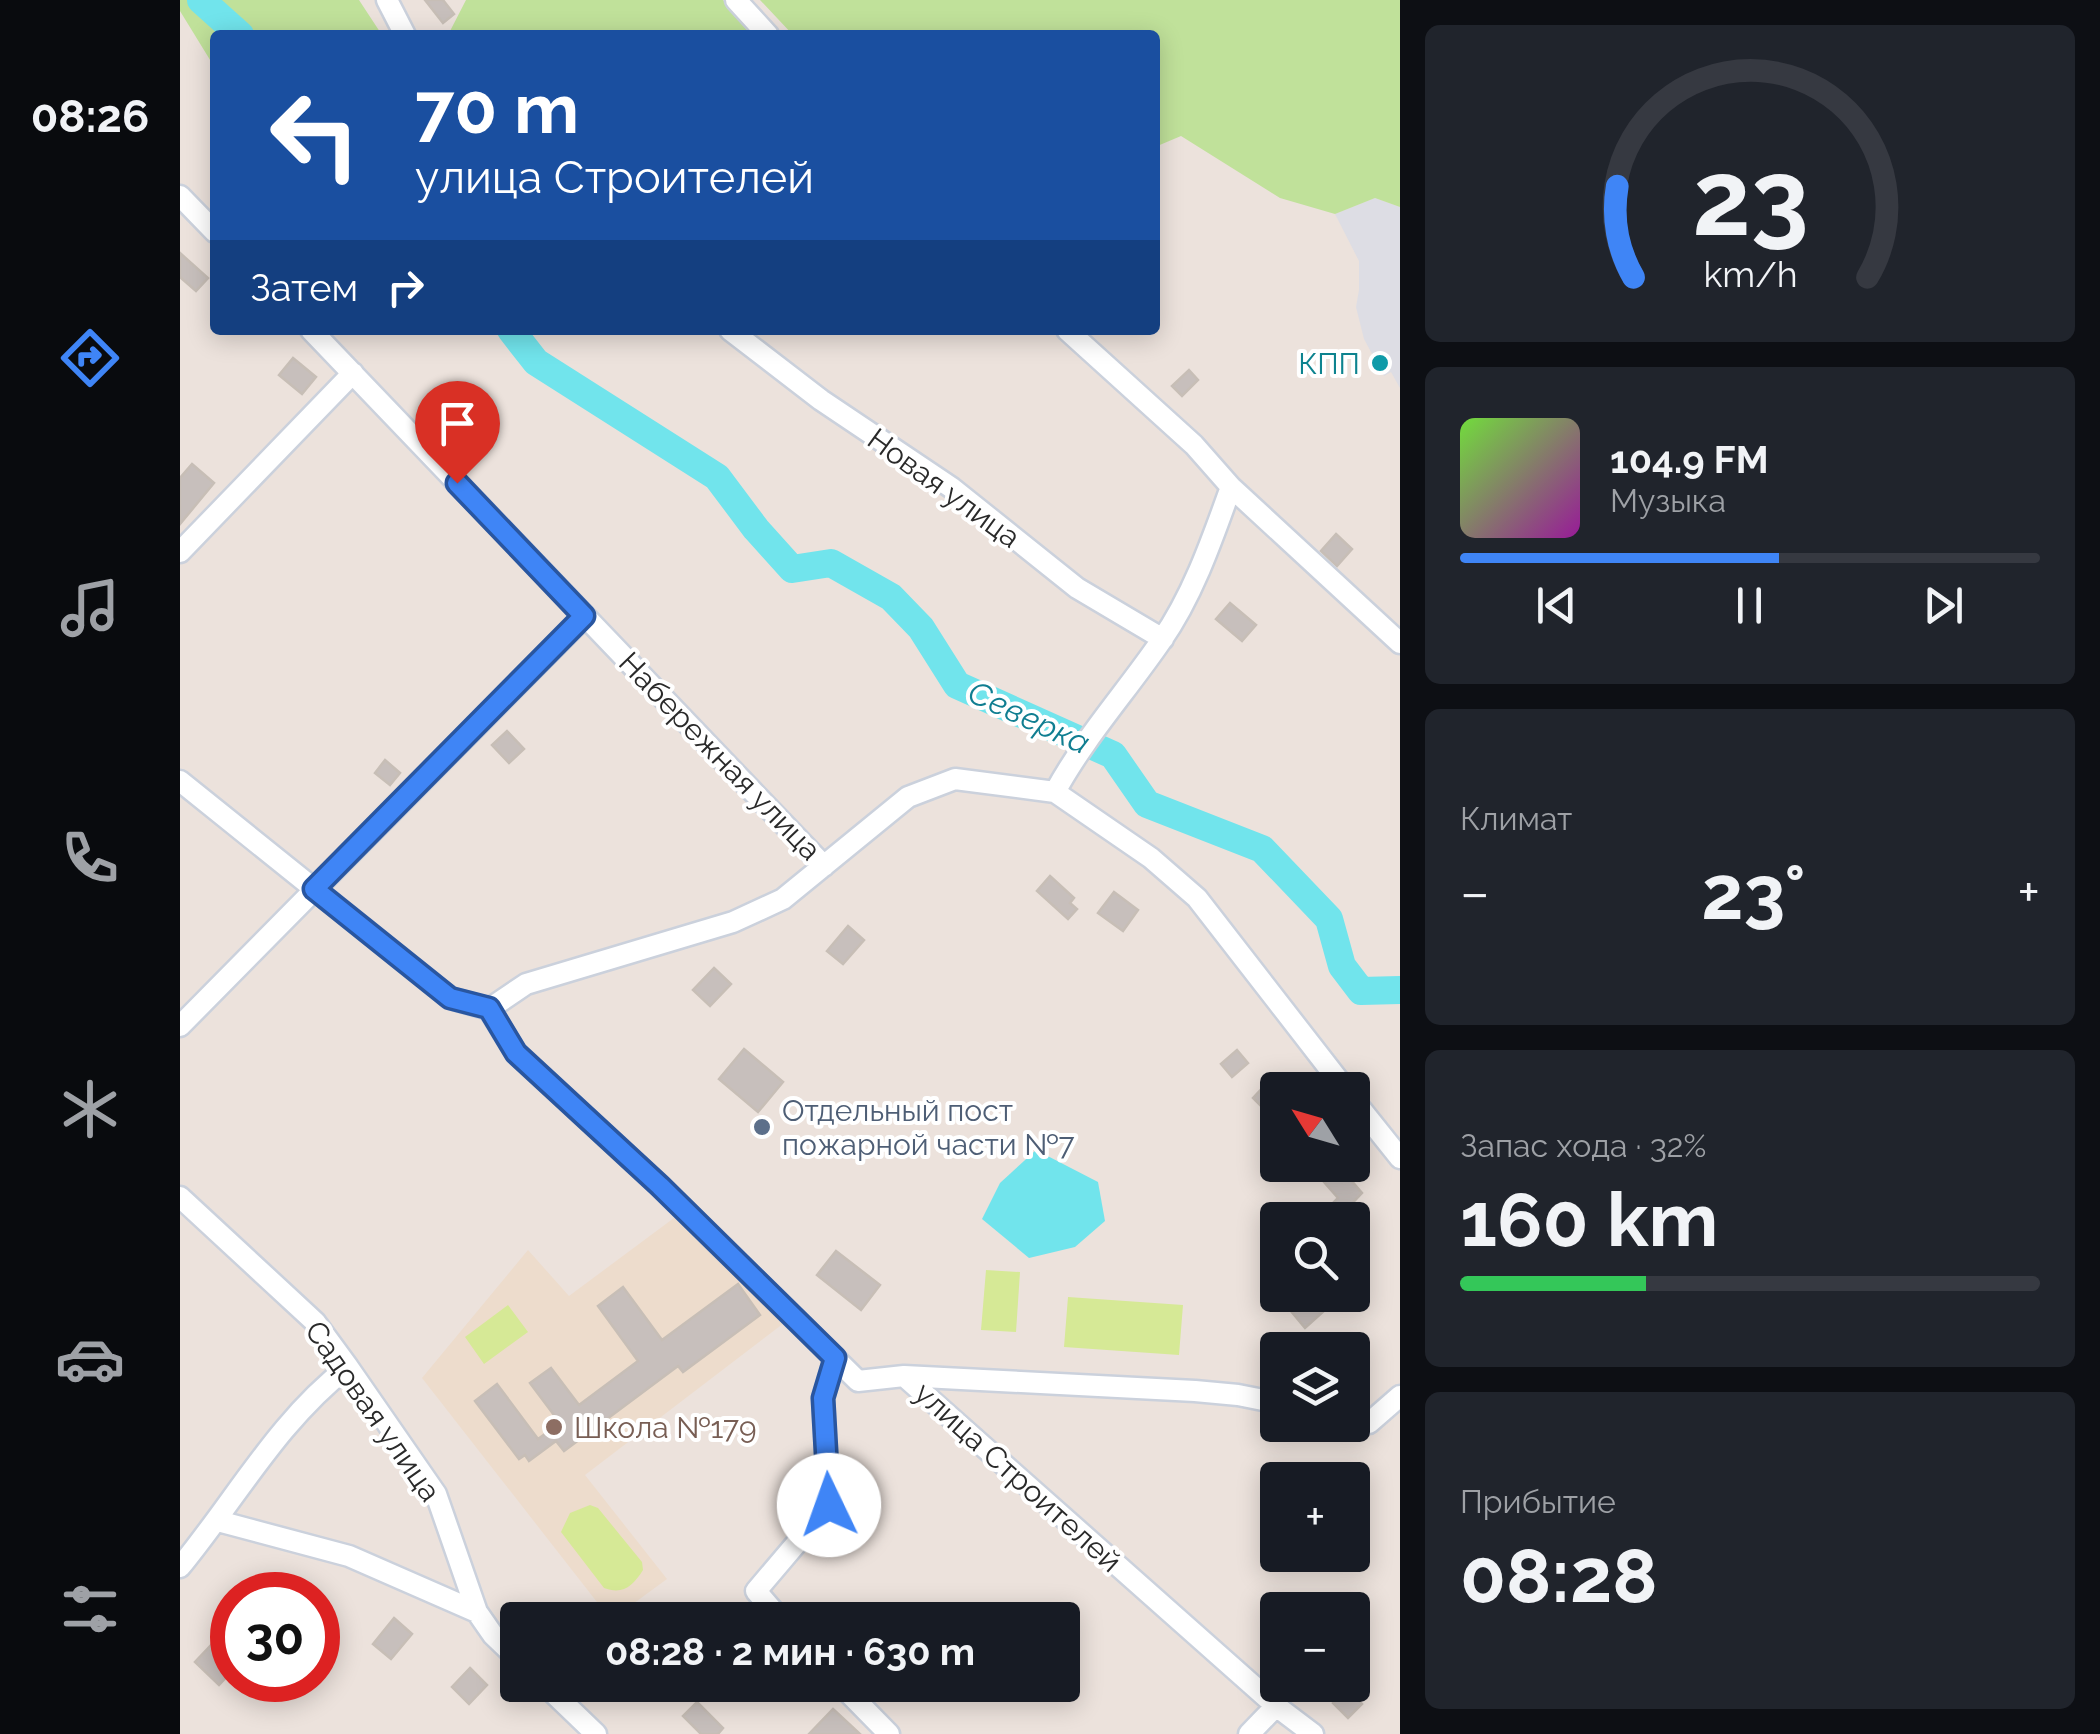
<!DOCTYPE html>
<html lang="ru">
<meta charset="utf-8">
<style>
:root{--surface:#171b24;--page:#20242c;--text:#f1f3f6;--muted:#9ea1a6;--line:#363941;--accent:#3f85f6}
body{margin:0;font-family:Raleway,sans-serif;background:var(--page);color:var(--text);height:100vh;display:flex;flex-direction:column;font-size:38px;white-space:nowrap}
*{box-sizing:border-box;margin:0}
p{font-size:32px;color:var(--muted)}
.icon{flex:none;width:55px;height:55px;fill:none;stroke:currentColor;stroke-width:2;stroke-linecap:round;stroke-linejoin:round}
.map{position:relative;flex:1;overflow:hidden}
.details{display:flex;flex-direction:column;gap:25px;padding:25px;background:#0d0f14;width:700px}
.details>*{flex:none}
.guide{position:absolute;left:30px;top:30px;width:950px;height:305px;border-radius:10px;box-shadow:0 5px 25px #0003;background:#1a4fa0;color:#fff;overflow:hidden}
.needle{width:65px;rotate:307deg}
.controls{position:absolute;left:1080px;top:1072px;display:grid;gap:20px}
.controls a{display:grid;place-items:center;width:110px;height:110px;border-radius:10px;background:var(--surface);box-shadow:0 5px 25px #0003;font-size:50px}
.speed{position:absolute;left:30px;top:1572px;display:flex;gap:20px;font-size:50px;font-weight:700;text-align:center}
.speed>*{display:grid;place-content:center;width:130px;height:130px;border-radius:50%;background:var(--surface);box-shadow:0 5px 25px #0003;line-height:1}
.speed .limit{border:15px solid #d22;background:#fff;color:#111}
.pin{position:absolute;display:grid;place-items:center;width:85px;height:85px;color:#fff;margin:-102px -42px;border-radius:50% 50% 50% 0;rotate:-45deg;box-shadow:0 0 10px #0007}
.pin .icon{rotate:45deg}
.me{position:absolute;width:110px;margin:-55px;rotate:357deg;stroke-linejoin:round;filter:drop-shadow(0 0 8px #0008)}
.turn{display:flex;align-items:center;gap:35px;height:210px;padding:0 40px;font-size:45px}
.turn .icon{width:130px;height:130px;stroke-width:2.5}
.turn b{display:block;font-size:70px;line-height:85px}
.then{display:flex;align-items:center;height:95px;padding:0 40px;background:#0003;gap:20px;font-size:38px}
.big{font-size:75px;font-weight:700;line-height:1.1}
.details .widget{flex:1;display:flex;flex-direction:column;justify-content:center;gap:15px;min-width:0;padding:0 35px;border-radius:15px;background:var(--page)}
.details .dial{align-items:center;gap:0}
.dial svg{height:260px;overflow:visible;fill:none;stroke:var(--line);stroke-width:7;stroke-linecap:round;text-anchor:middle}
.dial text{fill:var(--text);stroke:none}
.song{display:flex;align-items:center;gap:30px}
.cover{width:120px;height:120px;border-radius:15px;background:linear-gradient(135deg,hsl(100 70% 55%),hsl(300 70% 35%))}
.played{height:10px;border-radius:5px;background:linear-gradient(90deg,var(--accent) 55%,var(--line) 55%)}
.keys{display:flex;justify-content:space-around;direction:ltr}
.heat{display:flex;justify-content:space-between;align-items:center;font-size:55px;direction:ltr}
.charge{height:15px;border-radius:8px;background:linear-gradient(90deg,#34c759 32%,var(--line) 0)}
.trip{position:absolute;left:320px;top:1602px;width:580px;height:100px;border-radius:10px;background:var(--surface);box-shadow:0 5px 25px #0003;font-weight:700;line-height:100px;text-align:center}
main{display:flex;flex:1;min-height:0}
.tab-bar{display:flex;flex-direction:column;width:180px;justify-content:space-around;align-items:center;background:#090b0e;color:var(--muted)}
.tab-bar .icon{width:70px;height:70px}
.tab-bar .active{color:var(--accent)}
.tab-bar b{font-size:45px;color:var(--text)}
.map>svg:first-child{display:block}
</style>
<main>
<nav class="tab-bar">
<b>08:26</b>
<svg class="icon active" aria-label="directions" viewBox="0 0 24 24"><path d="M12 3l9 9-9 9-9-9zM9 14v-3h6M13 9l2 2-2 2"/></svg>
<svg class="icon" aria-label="music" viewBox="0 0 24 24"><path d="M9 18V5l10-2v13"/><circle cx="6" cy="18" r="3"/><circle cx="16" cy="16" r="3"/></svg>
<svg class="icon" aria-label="phone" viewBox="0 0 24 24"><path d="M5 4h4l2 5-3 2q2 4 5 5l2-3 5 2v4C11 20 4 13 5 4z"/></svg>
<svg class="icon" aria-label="climate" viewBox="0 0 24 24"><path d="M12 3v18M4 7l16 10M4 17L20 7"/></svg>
<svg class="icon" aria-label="car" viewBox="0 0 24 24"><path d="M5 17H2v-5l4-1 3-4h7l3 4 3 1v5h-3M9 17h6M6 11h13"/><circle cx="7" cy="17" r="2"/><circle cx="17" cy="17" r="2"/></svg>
<svg class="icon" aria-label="filters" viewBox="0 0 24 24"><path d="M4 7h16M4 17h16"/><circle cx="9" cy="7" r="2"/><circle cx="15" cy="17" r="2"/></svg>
</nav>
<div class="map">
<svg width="1220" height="1734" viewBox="0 0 1220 1734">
<rect width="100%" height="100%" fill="#ece2dc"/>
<!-- industrial -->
<path fill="#dddde4" d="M1195,198L1220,207V388L1211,372L1204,376L1184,339L1176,307L1179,290V261L1155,214Z"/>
<!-- education -->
<path fill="#eddccc" d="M502,1212L604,1323L405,1475L487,1579L431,1620L242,1378L348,1250L389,1296Z"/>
<!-- green -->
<path fill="#c0e19a" d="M0,0H179L202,35H35V68L0,11Z
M286,0H543L577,35H268Z
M580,0H1220V207L1195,198L1155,214L1100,198L1001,136L975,147V35H613Z"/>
<!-- pitch -->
<path fill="#d6e996" d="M806,1270L840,1272L836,1332L801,1330Z
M888,1297L1003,1305L999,1355L884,1347Z
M328,1305L348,1332L304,1364L285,1337Z
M410,1505L418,1508L462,1562L463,1570C453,1586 443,1595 424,1588L381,1532L390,1513Z"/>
<!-- water -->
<path fill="#71e4ec" d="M856,1150L918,1182L925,1221L895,1247L849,1258L802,1219L820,1183Z"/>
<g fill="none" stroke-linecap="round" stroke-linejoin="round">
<!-- river -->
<path stroke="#71e4ec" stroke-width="28" d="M21,0L60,35
M331,330L356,362L537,477L576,529L612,569L651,563L711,597L741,628L777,685L933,755L967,804L1082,849L1149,919L1162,966L1181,991L1220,990"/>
</g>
<!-- building -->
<path fill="#c7bfbc" stroke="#c7beb6" stroke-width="2.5" d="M245,0H263L274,14L263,23Z
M0,253L28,278L16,291L0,277Z
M113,358L136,377L122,394L99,375Z
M1009,370L1018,380L1002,396L992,386Z
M12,464L34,483L0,524V478Z
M1156,534L1172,549L1157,566L1141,551Z
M1050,603L1076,625L1062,641L1036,619Z
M327,731L344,749L329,763L312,745Z
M205,760L220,773L210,785L195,773Z
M870,876L894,898L890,903L897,909L888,919L857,891Z
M934,892L958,910L943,931L918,913Z
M668,926L684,940L663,964L647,951Z
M534,968L551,984L530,1006L513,990Z
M564,1049L603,1082L578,1112L539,1079Z
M1057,1050L1068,1063L1052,1077L1041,1064Z
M1088,1082L1098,1092V1101L1087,1112L1073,1098Z
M1129,1165H1158L1182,1193L1162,1214L1152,1204L1158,1198Z
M656,1251L700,1285L681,1310L637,1275Z
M558,1284L580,1315L503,1372L498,1366L384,1451L376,1441L349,1461L345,1455L339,1459L295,1401L317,1384L358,1439L380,1423L350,1383L371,1368L399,1405L458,1361L418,1306L443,1287L482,1340Z
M1128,1295L1145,1310L1125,1328L1111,1311Z
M214,1618L232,1634L211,1659L193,1644Z
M32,1644L52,1664V1671L39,1685L15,1662Z
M290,1668L307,1685L289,1704L272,1687Z
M1168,1689L1182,1704L1168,1718L1153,1703Z
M517,1702L543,1728L538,1734H521L503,1716Z
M653,1709L680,1734H629Z"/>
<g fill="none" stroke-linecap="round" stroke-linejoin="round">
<defs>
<path id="minor" d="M207,0L225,35
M556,0L588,35
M0,196L35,232
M131,330L644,866
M550,330L641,400L772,488L897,588L983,639
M887,330L1014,445L1051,487L1220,643
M0,552L173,373
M0,781L270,998L309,1009L336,1053L480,1186L678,1381L724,1376L1015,1391L1058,1395L1098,1403
M875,792C905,737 946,692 981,641C1013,595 1032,540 1051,487
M309,1009L346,984L553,922L603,899L728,797L775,779L875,792L971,858L1017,898L1166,1090
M0,1026L404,617
M1172,1098L1220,1158
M0,1197L135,1322L168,1367L256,1494L297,1612L313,1635L338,1659
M724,1376L1096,1706L1133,1734
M1172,1420L1189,1423L1220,1396
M38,1521L169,1556L297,1612
M0,1567C56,1499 98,1421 168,1367
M601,1620L576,1591L649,1505L643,1398L655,1358
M365,1685L416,1734
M661,1685L709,1734
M1069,1734L1096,1706"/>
</defs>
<!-- minor casing -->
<use href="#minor" stroke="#cbd1dc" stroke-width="25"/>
<!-- minor -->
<use href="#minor" stroke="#fff" stroke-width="20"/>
</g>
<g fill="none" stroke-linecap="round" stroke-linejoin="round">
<defs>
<path id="route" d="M277,483L404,616L134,889L270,998L309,1008L336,1053L480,1186L655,1358L643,1398L649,1505"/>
</defs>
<!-- route casing -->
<use href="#route" stroke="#2956a0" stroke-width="25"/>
<!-- route -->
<use href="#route" stroke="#3f85f6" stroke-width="18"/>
</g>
<!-- markers -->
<circle fill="#0f9aa8" stroke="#fff" stroke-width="4" cx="1200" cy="363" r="10"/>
<circle fill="#5c6f8a" stroke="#fff" stroke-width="4" cx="582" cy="1127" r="10"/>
<circle fill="#8d6e63" stroke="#fff" stroke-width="4" cx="374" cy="1427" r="10"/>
<g text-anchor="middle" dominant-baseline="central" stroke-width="8" stroke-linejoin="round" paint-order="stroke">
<!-- culture labels -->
<g font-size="30" fill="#0d838f" stroke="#fff" text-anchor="end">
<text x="1180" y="363">КПП</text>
</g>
<!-- street labels -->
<g font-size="30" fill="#2a2a2a" stroke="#fff">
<text transform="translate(764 488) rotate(36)">Новая улица</text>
<text transform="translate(540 756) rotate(46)">Набережная улица</text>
<text transform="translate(193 1411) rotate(55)">Садовая улица</text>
<text transform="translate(838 1477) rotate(42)">улица Строителей</text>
</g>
<!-- service labels -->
<g font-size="30" fill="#4e5e75" stroke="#fff" text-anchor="start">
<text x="602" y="1110">Отдельный пост<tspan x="602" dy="34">пожарной части №7</tspan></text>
</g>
<!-- education labels -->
<g font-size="30" fill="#785e54" stroke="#fff" text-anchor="start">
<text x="394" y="1427">Школа №179</text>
</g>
<!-- water labels -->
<g font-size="32" font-style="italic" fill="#107e91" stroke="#fff">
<text transform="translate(849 717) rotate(25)">Северка</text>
</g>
</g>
</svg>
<div class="controls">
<a><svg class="needle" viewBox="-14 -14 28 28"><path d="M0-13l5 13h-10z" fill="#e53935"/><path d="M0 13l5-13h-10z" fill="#9ea1a6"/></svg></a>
<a><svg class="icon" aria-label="search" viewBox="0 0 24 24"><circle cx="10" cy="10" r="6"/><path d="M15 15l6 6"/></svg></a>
<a><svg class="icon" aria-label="layers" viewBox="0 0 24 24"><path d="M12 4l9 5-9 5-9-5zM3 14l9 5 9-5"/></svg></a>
<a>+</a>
<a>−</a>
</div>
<div class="speed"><div class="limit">30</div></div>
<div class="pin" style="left:277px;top:483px;background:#d93025"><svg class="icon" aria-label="arrive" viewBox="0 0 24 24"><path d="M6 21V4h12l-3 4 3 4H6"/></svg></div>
<svg class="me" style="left:649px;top:1505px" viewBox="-20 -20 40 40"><circle r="19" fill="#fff"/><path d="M0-13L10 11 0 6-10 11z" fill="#3f85f6"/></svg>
<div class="trip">08:28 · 2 мин · 630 m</div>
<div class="guide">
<div class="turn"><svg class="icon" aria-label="left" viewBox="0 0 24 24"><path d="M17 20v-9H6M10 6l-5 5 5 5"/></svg><div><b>70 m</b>улица Строителей</div></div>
<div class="then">Затем<svg class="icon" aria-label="right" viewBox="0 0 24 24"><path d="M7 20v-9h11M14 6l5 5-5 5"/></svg></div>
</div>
</div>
<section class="details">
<div class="widget dial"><svg viewBox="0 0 100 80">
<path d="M14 69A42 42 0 1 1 86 69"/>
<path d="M14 69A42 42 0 0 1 9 41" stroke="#3f85f6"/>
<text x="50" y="56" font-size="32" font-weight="700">23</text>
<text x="50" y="72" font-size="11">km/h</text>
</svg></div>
<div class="widget">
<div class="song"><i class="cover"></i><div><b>104.9 FM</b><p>Музыка</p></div></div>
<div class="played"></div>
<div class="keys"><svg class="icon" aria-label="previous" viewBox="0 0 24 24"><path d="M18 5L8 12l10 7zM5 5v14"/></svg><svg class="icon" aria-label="pause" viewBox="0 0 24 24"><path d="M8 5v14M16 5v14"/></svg><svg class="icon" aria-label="next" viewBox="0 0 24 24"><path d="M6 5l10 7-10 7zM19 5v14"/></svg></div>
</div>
<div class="widget"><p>Климат</p>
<div class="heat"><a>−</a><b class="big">23°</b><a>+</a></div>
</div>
<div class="widget"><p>Запас хода · 32%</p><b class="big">160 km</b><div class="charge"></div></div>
<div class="widget"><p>Прибытие</p><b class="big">08:28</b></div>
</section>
</main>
